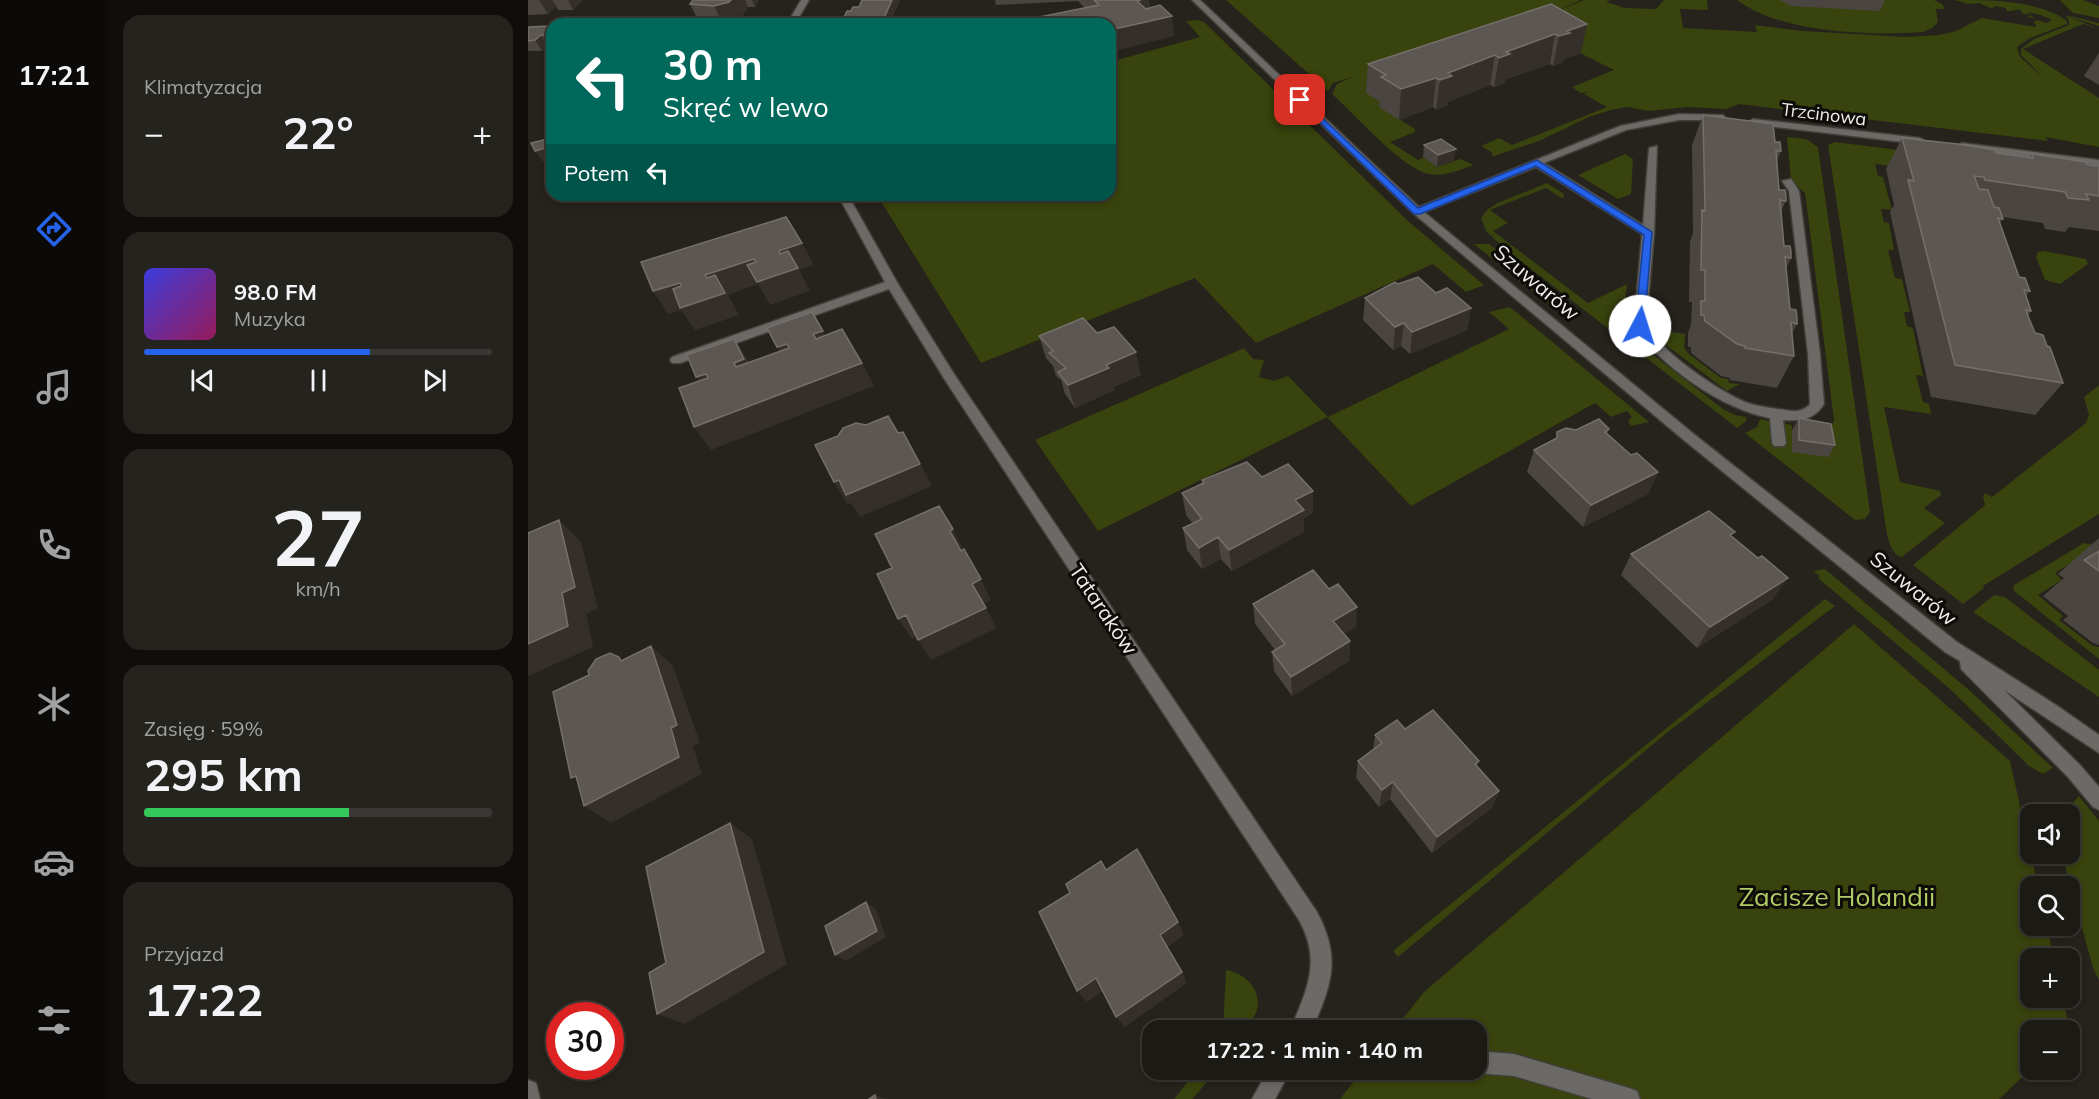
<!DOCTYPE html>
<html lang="pl">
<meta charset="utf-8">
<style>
:root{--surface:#1c1a15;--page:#25231e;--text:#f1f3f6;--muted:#a0a1a0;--line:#3a3834;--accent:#2563eb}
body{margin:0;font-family:Mulish,sans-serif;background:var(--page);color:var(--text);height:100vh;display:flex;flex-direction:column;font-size:22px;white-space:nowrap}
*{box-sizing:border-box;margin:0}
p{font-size:20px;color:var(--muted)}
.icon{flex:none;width:33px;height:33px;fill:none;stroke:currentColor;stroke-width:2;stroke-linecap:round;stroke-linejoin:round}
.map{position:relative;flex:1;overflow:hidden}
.drawer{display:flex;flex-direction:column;gap:15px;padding:15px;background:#0f0e0c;width:420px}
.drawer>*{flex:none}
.hud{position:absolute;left:18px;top:18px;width:570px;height:183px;border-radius:18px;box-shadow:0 3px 9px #0003,0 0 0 2px var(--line);background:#00695c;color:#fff;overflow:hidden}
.tools{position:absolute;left:1492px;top:804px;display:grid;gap:12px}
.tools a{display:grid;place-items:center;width:60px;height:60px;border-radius:12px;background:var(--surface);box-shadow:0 3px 9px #0003,0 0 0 2px var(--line);font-size:30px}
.speed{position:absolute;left:18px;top:1002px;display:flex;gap:12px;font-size:30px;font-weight:700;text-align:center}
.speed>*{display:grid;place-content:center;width:78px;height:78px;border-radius:50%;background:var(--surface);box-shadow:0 3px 9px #0003,0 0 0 2px var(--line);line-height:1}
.speed .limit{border:9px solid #d22;background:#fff;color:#111}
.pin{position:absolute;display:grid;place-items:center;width:51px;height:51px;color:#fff;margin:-26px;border-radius:12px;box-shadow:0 3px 9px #0006}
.me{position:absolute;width:66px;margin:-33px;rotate:5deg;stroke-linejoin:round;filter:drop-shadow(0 0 4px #0008)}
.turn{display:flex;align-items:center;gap:21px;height:126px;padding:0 18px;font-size:27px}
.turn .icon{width:78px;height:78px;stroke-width:2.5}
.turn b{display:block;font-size:42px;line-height:51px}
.then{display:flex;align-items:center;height:57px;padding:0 18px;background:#0003;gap:12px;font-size:22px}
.big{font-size:45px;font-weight:700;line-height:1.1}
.drawer .widget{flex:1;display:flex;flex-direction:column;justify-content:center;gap:9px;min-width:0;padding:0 21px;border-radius:18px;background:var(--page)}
.drawer .dial{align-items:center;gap:0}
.dial b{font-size:78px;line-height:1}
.song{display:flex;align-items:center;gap:18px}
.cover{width:72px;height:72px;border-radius:9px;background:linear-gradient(135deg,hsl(240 70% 55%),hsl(330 70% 35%))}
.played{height:6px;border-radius:3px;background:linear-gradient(90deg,var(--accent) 65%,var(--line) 65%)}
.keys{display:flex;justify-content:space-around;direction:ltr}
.heat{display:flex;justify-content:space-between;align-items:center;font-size:33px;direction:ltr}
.charge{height:9px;border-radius:4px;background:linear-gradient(90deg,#34c759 59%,var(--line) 0)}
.trip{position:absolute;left:614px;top:1020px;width:345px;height:60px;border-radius:18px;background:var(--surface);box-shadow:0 3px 9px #0003,0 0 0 2px var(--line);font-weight:700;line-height:60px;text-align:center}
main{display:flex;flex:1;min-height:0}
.tab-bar{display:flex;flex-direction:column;width:108px;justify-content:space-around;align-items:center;background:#0b0a08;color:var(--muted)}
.tab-bar .icon{width:42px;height:42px}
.tab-bar .active{color:var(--accent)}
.tab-bar b{font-size:27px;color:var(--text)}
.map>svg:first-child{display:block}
</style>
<main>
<nav class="tab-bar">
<b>17:21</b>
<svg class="icon active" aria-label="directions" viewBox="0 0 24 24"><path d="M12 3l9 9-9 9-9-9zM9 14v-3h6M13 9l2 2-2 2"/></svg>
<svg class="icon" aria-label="music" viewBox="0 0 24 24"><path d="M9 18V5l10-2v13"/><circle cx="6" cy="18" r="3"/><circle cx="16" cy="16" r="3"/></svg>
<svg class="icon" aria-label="phone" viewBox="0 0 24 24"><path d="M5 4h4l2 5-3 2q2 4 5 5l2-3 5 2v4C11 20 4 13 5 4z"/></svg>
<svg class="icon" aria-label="climate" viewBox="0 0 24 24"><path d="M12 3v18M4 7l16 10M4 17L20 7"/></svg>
<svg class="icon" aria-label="car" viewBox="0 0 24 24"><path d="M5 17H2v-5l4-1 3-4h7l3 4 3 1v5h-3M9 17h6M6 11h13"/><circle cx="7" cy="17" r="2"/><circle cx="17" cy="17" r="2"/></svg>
<svg class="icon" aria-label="filters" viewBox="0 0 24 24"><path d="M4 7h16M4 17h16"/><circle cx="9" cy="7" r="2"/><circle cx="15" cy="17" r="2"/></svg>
</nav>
<section class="drawer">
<div class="widget"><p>Klimatyzacja</p>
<div class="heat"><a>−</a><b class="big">22°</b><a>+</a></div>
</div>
<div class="widget">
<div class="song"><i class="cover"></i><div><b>98.0 FM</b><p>Muzyka</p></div></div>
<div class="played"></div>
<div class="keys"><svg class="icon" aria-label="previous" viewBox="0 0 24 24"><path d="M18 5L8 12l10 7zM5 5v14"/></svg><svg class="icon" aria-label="pause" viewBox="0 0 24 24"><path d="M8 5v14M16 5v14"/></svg><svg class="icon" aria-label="next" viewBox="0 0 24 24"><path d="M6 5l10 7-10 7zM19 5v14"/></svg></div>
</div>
<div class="widget dial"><b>27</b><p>km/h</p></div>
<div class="widget"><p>Zasięg · 59%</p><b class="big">295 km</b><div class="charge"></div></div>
<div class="widget"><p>Przyjazd</p><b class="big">17:22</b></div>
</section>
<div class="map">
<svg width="1571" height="1099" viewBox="0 0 1571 1099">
<rect width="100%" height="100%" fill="#26221c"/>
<!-- green -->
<path fill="#38430d" d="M698,0H1053L1016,16L1056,0H1083L1078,2L1097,8L1128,9L1136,0H1179L1180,10L1152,9L1155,28L1229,32L1227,25L1275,31L1379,37L1411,35L1428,31L1454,18L1508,27L1509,26L1506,23L1508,20L1519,23L1524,20L1513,15L1499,12L1506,18L1500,17L1502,15L1493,13L1494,11C1488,8 1485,12 1478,11V8L1466,6L1465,9L1451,3L1441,4L1427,0C1463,0 1510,0 1539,21V24L1502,38L1489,47L1492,57L1516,78L1493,55V49L1506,39L1541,25V20L1537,16C1549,16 1559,21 1571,23V26L1539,16L1571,29L1555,24L1495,49L1571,98V147L1517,137L1520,141L1211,104L1198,109L1160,107L1121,111L1099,107L1083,110L1061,117L1011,141L966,156L963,155L965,153L953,146L971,138L984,145L1079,107L1056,94L1060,92L1053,93L1044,87L1086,70L1032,43L852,107L887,129V132L862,142L890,160L896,157L909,167L932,159L946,165C931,170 916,177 901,174C876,170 825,113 804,94L809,84L824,77L805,83L800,91Z
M1209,0H1406L1414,4L1417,9H1408L1410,22L1404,28L1395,32C1340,36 1253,33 1209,0Z
M1532,0H1555L1571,6V18L1545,13Z
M670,20L676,22L880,221L956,285L938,292L905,264L728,343L667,278L453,363L349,195H582V62L672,37L658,21Z
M1259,137L1278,139L1290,147L1342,512L1337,519L1327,520L1217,433L1229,427L1232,419L1242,421V442L1257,446L1255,423L1264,425V430L1302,429L1306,420L1277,193L1263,180Z
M1307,142L1538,171L1385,169L1347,164L1350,176L1355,177L1364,210L1353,209L1356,222L1361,223L1366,250H1360L1367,278L1374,279L1382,312H1376L1379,326L1385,328L1395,376L1388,375L1395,402L1401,404L1403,414L1356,407L1372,482L1412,491L1413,495L1396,508L1417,523L1374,557C1364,555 1362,544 1359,535L1300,145Z
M1097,154L1105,159L1103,194L1090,199L1050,175Z
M1019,183L1036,194V197L1033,198L1018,188L962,210L980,223L965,231L1060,303L1099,284L1095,322L1102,337L1195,409L1207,415L1219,417L1218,421L1209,428L976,248L958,231L953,218L960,209L970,203Z
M946,244H961L1044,310L1029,309L1023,306Z
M1516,251L1558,259L1560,264L1532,284L1517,280L1508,257L1510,252Z
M982,307L1121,422L1103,426L1100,421L1104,417L1099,411L1083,417L1067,403L883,506L799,417L570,531L507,440L716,348L725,359L736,360L731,377L746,381L760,376L800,417L981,329L961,312Z
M1126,329L1157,334L1156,348L1161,354L1193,378L1200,379L1201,383L1212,384L1199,391L1138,345Z
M1571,385V514L1455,586L1456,588L1435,604L1385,565L1457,505L1455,496L1457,493L1464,497L1558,423L1561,415L1556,397Z
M1556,543L1571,546L1527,573L1534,580L1510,595L1535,616L1531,620L1565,646L1571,647V659L1485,590L1486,585Z
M1297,569L1441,690L1525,768L1515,774L1501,766L1422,689L1290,578L1292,576L1285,571Z
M1466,595L1477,597L1571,670V697L1445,612Z
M1297,599L1307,606L1141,731L870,957L865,951Z
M1326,624L1482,761L1510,886H1503V926H1519L1526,958H1503V998H1535L1542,1031L1503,1030V1069L1471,1099H812L835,1070H948V1030H866L896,992Z
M1551,796L1571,821V980L1565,968L1534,854H1542V814H1535Z
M698,970C718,973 736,992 728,1013C725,1019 721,1025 718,1030H695Z
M669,1070H690L664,1099H646Z"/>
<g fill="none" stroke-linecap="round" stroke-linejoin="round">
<defs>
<path id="street" d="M273,0H281L267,24H259Z
M664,0H672L891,207L1092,126L1151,114L1195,115L1197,117L1192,120H1151L1098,130L1016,163L1115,225L1121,148L1129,146L1126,234L1118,326C1136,353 1187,389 1217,402C1227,406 1238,407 1249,409C1261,410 1272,415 1282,404L1280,354L1261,191L1254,181L1263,179L1271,191L1292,354L1296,404C1286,420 1273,421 1255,420L1258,443L1256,446H1246L1244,443L1242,418C1194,409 1133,367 1106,326L1114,234L1008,167L896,212L1167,435L1429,642L1528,705L1571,735V753L1476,690L1552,765L1571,787V810L1565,807L1540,777L1433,669L1432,661L1417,652L1157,441L885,213Z
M1225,119L1392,138L1397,141L1392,144L1222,124L1220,122Z
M1434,143L1571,160V166L1431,148L1429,146Z
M310,195H320L370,284L426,374L789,912C814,959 803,985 784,1030H762C779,990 794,961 771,920L417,380L361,289L152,363H144L142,360L144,357L357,282Z
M948,1051L986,1054L1101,1088L1109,1091L1112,1099H1064L986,1076L948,1073L940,1070H948Z
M740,1070H763L747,1099H724Z
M0,1080L8,1083L12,1099H0Z"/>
</defs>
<!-- street casing -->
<use href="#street" stroke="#423f39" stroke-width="3"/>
<!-- street -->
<use href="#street" fill="#6b6a67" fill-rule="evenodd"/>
</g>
<!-- wall -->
<path fill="#4b4542" d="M0,0H53L54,1L45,10H30L28,6L20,14L0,15Z
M165,0H231L227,7H220L210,22L202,24H172L162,4Z
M372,0L361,24H319L316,17L323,11L331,7Z
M467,0H621L622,8L646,36L557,8L550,1L468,5Z
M1252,0H1357L1352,11L1263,6Z
M1023,4L1053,53L1036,59L1035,62L1025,66L1022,64L978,79L977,83L966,87L962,85L920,102V105L908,110L905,107L871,120L851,107L852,102L838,93L840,64Z
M24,25V45L20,46L14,51H0V27L22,26Z
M1571,53V85L1556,76Z
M1175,115L1247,142L1253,151L1249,161L1251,190L1258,201L1253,211L1256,246L1263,258L1258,268L1262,309L1269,324L1264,333L1266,356L1249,388L1202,380V378L1193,376L1163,353V347H1160V333L1163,324L1164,302H1161L1162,242L1165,233L1164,145Z
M1374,138L1469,153L1502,157L1504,154L1571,166V231L1541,227L1537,232L1517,229L1515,223L1475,217V219L1472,223L1491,277L1502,291L1498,296L1503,311L1500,316L1507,333L1535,383L1507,415L1403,397L1362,212L1366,205L1358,169Z
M896,145L926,160L909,167L895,157Z
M870,284L908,293L943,308L939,330L882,354L873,346L865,350L835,320L837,298Z
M569,333L613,375L585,387L586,390L547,408L537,394L533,380L528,376L525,366L518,358L511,336Z
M1271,418L1307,445L1300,457L1264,452V430Z
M1081,429L1079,434L1103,455L1130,472L1120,494L1055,527L999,472L1006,450L1028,438L1029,432L1048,430Z
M734,477L785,491V513L776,518V532L704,571L693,559L674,569L659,550L655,528L665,524L658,515L654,493L674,483V480Z
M1204,537L1230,558L1245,599L1169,648L1093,575L1103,554Z
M1571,538V645L1565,643L1535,620L1540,616L1515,596L1536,578L1530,574Z
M725,604L828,627L816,634L822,641L821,661L764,696L746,671L744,652L747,650L727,624Z
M877,729L951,761L949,766L971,791L964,808L904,853L862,799L851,807L828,778L830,761L845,750L847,735Z"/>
<!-- shaded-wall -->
<path fill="#352f2b" d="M11,0H26H24L28,6L20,14Z
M40,0H53L54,1L45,10Z
M203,0H217L220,7L210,22L202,24H195L186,6Z
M224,0H231L227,7Z
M364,0H372L361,24H358L356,18Z
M613,0H621L623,18L609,1Z
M644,16L646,36L582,52V30Z
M82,18L86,24H77Z
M1059,24L1053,53L1036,59L1035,62L1025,66L1031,36L1039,31Z
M1027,34L1022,64L978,79L977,83L966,87L971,58L978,52Z
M13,35L20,46L14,51L7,40Z
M967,55L962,85L920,102V105L908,110L912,80L920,73Z
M908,78L905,107L871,120L873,89Z
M24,146V160L15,162L7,151Z
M928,149L926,160L909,167L910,155Z
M274,243L286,265L271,270L282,291L242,305L230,284L200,295L211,315L167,330L153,310L140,314L125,291Z
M943,308L939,330L882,354L884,332Z
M876,323L873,346L865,350L867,327Z
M295,331L307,354L298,357L285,334Z
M206,339L221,362L231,382L221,386L206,363Z
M259,344L272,367L263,370L249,347Z
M608,352L613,375L585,387L586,390L547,408L540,385L578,365Z
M334,363L346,386L183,450L166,427Z
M178,374L193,396L184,399L168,377Z
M392,464L404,486L332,517L323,503L319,504L306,482L311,480Z
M1130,472L1120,494L1055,527L1063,505Z
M785,491V513L776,518V532L704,571L701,550L767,500Z
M31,520L53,542L70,608L58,614L65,647L0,676V644L34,593Z
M425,529L436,551L433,552L422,531Z
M690,537L693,559L674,569L671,548Z
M1260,578L1245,599L1169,648L1182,627Z
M453,579L463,600L455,604L444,584Z
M829,607L828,627L804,641L805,621Z
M458,608L469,628L403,660L390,640Z
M378,615L392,635L384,639L370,619Z
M822,641L821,661L764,696L763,677Z
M123,646L145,666L172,743L165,746L174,774L83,823L56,806L143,728Z
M865,782L862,799L851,807L854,790Z
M971,791L964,808L904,853L909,837Z
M202,823L224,839L259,964L157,1024L129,1014Z
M338,902L348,909L358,937L318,961L307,955Z
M650,922L656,935L638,948L632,935Z
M654,972L659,983L597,1027L588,1017Z
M568,978L577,989L559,1002L549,991Z
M347,1095L359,1099H348Z"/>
<!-- building -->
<path fill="#5d5754" stroke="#746f6b" stroke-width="1.5" d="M165,0H203L201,2L186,6L162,4Z
M334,0H364L356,18L319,19L320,17H316L319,11H323L325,7H331Z
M566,0H613L609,1L618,9L632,5L644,16L582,30V24L482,23L571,5Z
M1023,4L1059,24L1039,31L1042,33L1031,36L1027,34L978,52L982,54L971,58L967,55L920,73L924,76L912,80L908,78L873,89L853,77L858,75L840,64Z
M82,18L77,24H25L29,20Z
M24,25V35H13L7,40L0,41V27L22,26Z
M1175,115L1245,124L1247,142H1252L1253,151H1248L1251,190H1257L1258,196V201L1252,200L1256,246H1262L1263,252V258L1257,257L1262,309L1268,310L1269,317V324L1263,322L1266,356L1217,348V346L1209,344L1177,321L1176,315H1173V301H1177V270H1173L1174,210L1177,211Z
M24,138V146L7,151L3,143Z
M1374,138L1430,144L1467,150L1469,153L1505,158L1504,154L1558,162L1560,165L1571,166V196L1558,194L1561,200L1540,198L1537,192L1457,180L1456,177L1446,176L1451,189L1460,190L1466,207L1471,208L1475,219L1470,218L1491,277L1497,278L1502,291L1496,290L1503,311L1498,310L1500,316L1507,333L1515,335L1519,346L1522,347L1535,383L1427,365L1380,180L1386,181Z
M913,139L928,149L910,155L896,145Z
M258,217L274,243L251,251L252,254L260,251L270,268L229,282L219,265L228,262L226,259L177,275L179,278L187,275L197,293L152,308L145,289L153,286L152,283L125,291L113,262Z
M890,277L908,293L919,288L943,308L884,332L876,323L867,327L837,298L867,282L870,284Z
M284,312L295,331L285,334L288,339L314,329L334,363L166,427L151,388L180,378L178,374L168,377L159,355L206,339L216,359L206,363L208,367L261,348L259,344L249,347L239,328Z
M555,318L569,333L586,327L608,352L578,365L581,368L540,385L530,372L538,368L521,353L525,351L511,336Z
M360,416L370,433L375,432L392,464L318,495L311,480L306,482L287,445L310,436L315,428L328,423L338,425Z
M1271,418L1303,424L1307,445L1271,440Z
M1071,419L1081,429L1077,432L1103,455L1109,453L1130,472L1063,505L1006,450L1029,438V432L1038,428L1048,430Z
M719,462L734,477L760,464L785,491L767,500L776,510L701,550L690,537L671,548L655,528L674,519L654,493L676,483L674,480Z
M411,506L425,529L422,531L433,551L436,549L453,579L444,584L458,608L390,640L378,615L370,619L349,574L364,568L347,534Z
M1181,511L1207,532L1202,535L1230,558L1234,556L1260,578L1182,627L1103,554Z
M31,520L47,587L34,593L40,626L0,644V533Z
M1571,551V571L1556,560Z
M785,570L801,589L810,584L829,607L805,621L822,641L763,677L744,652L757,644L725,604Z
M123,646L149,725L143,728L151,757L56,806L48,776L43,778L25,692L61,675L60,671L68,659L82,653L91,657L93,661Z
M905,710L951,761L947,764L971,791L909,837L865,782L854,790L830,761L854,743L847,735L869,720L877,729Z
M202,823L236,952L129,1014L121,973L138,963L118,867Z
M609,849L650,922L632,935L654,972L588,1017L568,978L549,991L511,912L542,893L538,884L573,861L578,870Z
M338,902L349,931L307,955L297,926Z
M347,1095L348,1099H341Z"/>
<!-- route -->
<path fill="#2563eb" stroke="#184099" stroke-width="1.5" d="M772,97L890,208L1009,160L1124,232L1116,329H1108L1107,326L1116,235L1008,166L892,214H886L770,101L768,100Z"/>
<g text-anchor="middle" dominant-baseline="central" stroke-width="6" stroke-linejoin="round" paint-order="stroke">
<!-- far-street labels -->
<g font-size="18" fill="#f0eeea" stroke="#0d0c09">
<text transform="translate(1296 114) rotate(7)">Trzcinowa</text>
</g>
<!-- street labels -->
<g font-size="21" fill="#f0eeea" stroke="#0d0c09">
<text transform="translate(1009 282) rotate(40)">Szuwarów</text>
<text transform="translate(1386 588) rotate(39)">Szuwarów</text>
<text transform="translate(576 609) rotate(56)">Tataraków</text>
</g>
<!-- near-park labels -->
<g font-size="26" fill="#b1cb65" stroke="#0d0c09">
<text x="1309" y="896">Zacisze Holandii</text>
</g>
</g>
</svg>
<div class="tools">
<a><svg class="icon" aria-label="sound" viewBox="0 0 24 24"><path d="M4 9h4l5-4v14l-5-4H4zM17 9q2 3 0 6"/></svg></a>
<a><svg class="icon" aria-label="search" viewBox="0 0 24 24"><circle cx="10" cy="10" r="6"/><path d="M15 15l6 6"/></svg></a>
<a>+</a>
<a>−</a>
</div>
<div class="speed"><div class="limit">30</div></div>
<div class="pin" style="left:772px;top:100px;background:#d93025"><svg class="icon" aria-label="arrive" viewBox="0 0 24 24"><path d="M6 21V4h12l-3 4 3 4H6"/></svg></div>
<svg class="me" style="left:1112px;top:326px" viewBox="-20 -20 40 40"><circle r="19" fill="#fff"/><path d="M0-13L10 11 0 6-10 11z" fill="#2563eb"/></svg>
<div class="trip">17:22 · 1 min · 140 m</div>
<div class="hud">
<div class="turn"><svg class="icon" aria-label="left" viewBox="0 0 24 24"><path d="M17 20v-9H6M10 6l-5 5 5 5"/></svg><div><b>30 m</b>Skręć w lewo</div></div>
<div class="then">Potem<svg class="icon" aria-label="left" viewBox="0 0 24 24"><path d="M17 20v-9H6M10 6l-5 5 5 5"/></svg></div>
</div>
</div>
</main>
